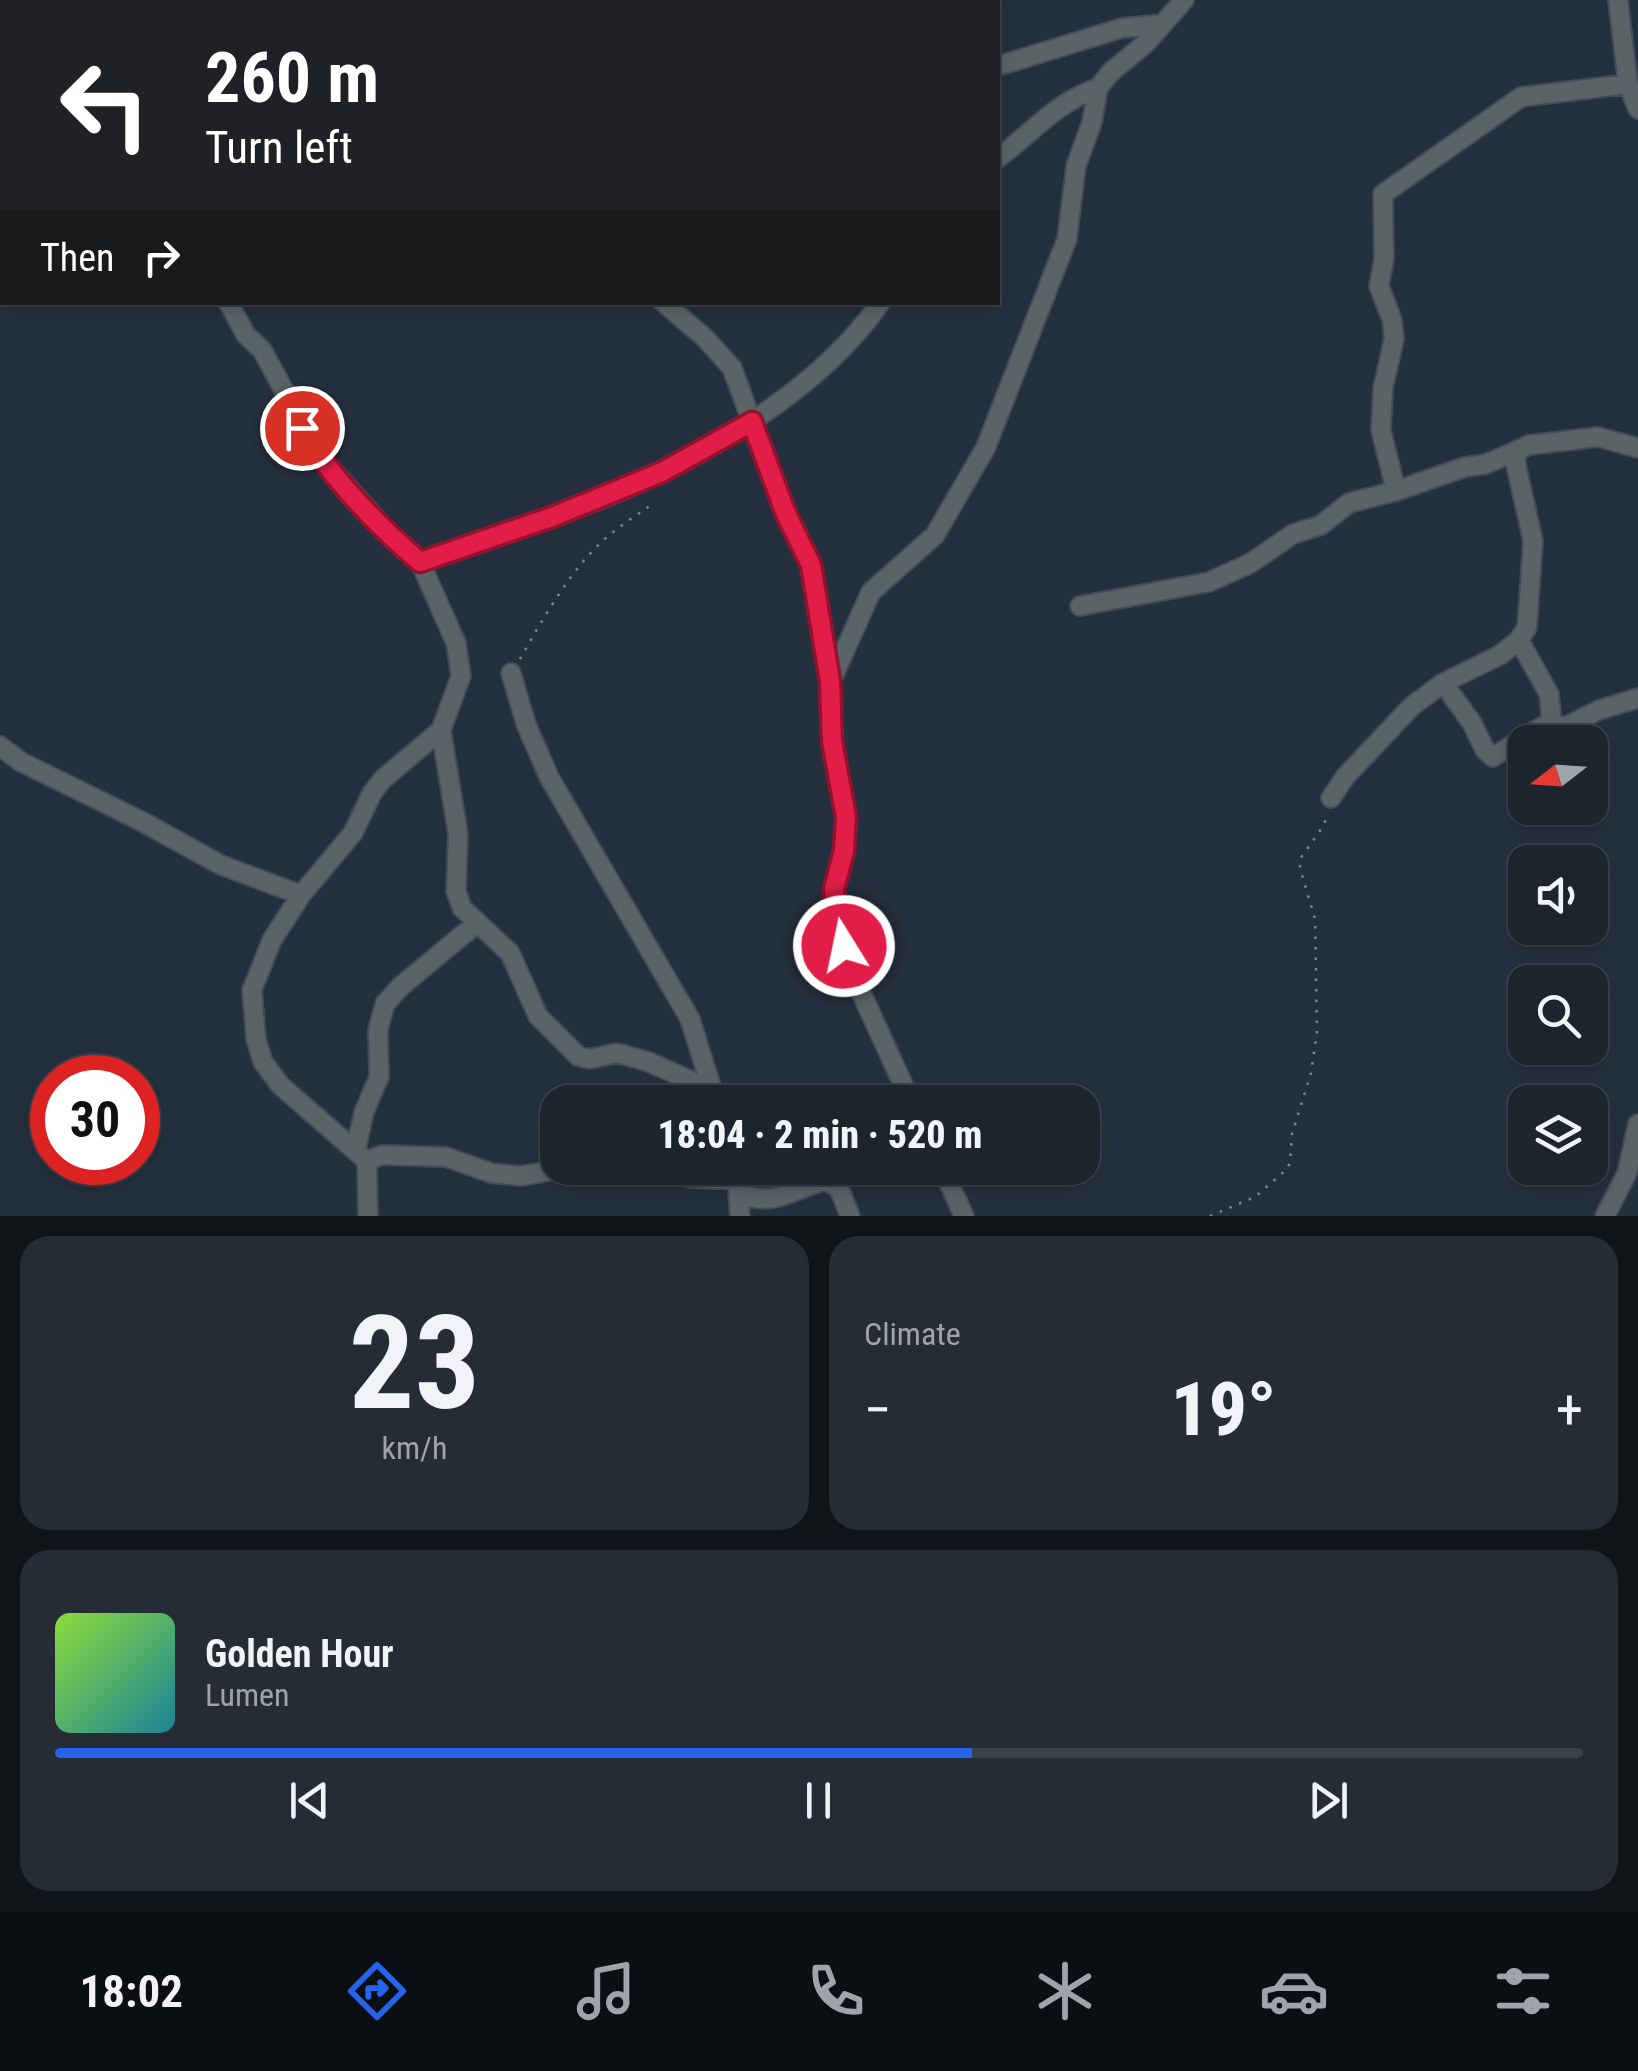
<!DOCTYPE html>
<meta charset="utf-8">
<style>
:root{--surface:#1c242e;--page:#252c36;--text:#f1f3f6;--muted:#a0a4aa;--line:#3a414a;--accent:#2563eb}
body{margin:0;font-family:"Roboto Condensed",sans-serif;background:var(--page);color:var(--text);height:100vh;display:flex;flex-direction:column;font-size:38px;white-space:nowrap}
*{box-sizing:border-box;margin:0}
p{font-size:32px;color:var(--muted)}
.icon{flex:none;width:55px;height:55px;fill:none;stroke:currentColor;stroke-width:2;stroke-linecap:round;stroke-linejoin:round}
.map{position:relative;height:1216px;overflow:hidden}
.sheet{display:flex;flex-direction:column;gap:20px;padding:20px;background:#0f1419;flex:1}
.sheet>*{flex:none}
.hud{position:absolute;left:0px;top:0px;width:1000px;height:305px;box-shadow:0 5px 15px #0003,0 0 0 2px var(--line);background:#202124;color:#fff;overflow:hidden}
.needle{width:65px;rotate:253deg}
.controls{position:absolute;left:1508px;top:725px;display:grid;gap:20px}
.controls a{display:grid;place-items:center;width:100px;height:100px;border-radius:20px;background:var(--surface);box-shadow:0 5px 15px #0003,0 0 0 2px var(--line);font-size:50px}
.speed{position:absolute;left:30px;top:1055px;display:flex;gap:20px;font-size:50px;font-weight:700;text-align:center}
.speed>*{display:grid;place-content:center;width:130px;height:130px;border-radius:50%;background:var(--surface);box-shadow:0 5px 15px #0003,0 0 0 2px var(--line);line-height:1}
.speed .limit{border:15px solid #d22;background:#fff;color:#111}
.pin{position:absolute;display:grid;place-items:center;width:85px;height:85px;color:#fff;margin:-42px;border:5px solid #fff;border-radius:50%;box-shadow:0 2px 10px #0007}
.me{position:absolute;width:110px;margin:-55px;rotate:350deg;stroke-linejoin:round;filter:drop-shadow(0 0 8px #0008)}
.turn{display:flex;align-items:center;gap:35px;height:210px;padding:0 40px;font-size:45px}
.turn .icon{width:130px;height:130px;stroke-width:2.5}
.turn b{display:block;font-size:70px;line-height:85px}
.then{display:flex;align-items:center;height:95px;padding:0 40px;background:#0003;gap:20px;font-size:38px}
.big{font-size:75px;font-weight:800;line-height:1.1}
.sheet .widget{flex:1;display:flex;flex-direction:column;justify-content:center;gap:15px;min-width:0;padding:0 35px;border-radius:30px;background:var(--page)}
.sheet .dial{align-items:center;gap:0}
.dial b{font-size:130px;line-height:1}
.song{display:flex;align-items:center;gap:30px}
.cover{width:120px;height:120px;border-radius:15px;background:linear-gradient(135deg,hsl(90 70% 55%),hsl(190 70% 35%))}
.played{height:10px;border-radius:5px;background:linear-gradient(90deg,var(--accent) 60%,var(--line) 60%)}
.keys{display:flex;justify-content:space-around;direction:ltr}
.heat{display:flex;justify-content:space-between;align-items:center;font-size:55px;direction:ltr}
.sheet .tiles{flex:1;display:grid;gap:20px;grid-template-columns:1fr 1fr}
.widget:last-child{grid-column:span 2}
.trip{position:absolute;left:540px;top:1085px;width:560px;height:100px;border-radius:30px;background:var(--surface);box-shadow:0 5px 15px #0003,0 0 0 2px var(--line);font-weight:800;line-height:100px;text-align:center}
.menu{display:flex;height:160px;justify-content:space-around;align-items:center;background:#0b0e12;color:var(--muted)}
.menu .icon{width:70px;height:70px}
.menu .selected{color:var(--accent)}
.menu b{font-size:45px;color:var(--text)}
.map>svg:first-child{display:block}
</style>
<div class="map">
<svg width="1638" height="1216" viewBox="0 0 1638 1216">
<rect width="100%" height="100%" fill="#25303e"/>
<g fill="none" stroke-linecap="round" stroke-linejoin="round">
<defs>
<path id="minor" d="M73,0L74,2
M499,0L501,2
M910,0L911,2
M1618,0L1628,84L1638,109
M998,66L1122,28L1163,24
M998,158C1032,133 1056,102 1098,88
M228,302L246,335L262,350L319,455L400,545L420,562L456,643L461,676L441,730L458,834L456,891L462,908L510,953L538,1016L578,1056L589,1059L617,1053L649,1062L711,1090
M663,302L705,338L732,368L786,514L811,565L830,681L832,741L846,817L844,851L834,889L837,923L851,970L911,1102
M1396,491L1381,430L1383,388L1394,339L1392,320L1379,286L1384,259L1383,194L1521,97L1628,84
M420,562C463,545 507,533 551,518C668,477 809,405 881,302
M1080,606L1209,582L1251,563L1293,534L1321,525L1349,503L1396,491L1465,467L1486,464L1516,451
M1519,640L1549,694L1552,724
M511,673L526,724L549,777L690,1019L716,1102
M831,681L871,592L935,535L986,447L1067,239L1076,166L1092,122L1098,88L1111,72L1146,43L1184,0
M1443,683L1472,723L1485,750L1493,757L1543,726H1567L1599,710L1638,698
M0,746L21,762L141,821L221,865L301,895
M1331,798L1345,777L1412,706L1443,683L1500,655L1519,640L1527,627L1533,541L1516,465V451L1529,445L1598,437L1638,448
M356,1148L364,1112L379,1077L378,1030L385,1004L400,987L477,923
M367,1161L382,1155L446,1157L491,1173L520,1176L568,1168
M658,1168L691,1178L739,1180
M736,1168L740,1216
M942,1168L964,1216
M740,1193C774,1209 793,1188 825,1181L839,1188L850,1216
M368,1216L367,1161L280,1085L263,1062L256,1039L252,990L272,940L301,895L353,833L372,793L383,779L441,730
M1605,1216L1627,1173L1638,1124"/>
</defs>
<!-- minor casing -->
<use href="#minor" stroke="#424c5a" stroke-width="22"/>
<!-- path -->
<path stroke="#7f8994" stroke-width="2.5" stroke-dasharray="2.5 8" stroke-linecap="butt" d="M520,659C542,620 572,567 607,537C621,525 637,515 651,505
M1210,1216L1255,1197L1286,1170L1290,1163L1292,1134L1311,1073L1317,1032L1315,919L1300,868V859L1324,825L1327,814"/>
<!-- minor -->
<use href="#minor" stroke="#5a6467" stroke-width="18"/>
</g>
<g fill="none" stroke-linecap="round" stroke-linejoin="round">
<defs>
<path id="route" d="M302,428C328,475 379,527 420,562L552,517L662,472L752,422L786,514L811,565L830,681L832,741L846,817L844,851L834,889L837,923L844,946"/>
</defs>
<!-- route casing -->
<use href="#route" stroke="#92132f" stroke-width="25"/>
<!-- route -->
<use href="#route" stroke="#e11d48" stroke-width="18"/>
</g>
</svg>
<div class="controls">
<a><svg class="needle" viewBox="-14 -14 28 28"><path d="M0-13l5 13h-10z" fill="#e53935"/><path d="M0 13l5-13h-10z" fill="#a0a4aa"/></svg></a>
<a><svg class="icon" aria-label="sound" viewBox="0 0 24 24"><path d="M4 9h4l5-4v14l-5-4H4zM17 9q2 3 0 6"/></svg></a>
<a><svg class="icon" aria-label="search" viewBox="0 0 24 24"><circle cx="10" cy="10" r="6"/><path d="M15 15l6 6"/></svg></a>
<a><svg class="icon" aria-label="layers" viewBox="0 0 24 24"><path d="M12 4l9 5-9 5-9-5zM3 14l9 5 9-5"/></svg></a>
</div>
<div class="speed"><div class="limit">30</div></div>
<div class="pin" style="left:302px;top:428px;background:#d93025"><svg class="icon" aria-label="arrive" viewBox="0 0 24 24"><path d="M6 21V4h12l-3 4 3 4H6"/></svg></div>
<svg class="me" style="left:844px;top:946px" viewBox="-20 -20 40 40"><circle r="17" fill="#e11d48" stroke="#fff" stroke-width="3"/><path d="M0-11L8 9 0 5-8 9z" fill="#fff"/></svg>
<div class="trip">18:04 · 2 min · 520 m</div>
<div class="hud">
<div class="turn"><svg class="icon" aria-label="left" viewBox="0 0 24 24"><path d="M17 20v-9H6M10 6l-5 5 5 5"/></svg><div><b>260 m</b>Turn left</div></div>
<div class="then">Then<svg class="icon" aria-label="right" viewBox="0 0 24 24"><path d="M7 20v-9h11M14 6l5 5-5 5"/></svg></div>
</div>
</div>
<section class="sheet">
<div class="tiles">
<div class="widget dial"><b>23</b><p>km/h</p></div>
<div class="widget"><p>Climate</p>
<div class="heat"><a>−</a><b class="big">19°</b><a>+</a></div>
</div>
<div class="widget">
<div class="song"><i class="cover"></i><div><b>Golden Hour</b><p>Lumen</p></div></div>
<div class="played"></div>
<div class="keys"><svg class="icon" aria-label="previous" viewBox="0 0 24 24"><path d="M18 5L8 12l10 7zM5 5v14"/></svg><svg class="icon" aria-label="pause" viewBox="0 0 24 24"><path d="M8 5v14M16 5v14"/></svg><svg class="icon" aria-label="next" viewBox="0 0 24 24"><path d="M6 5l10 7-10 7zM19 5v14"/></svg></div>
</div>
</div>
</section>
<nav class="menu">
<b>18:02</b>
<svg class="icon selected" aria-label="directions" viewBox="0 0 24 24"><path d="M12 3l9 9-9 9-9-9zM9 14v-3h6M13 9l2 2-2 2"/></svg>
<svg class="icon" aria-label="music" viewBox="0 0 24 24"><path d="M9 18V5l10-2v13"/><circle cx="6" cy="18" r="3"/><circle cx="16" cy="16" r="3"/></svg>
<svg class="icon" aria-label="phone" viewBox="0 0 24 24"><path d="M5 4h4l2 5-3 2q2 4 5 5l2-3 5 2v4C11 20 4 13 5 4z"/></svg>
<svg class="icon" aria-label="climate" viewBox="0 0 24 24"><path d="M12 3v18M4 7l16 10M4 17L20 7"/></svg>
<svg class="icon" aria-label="car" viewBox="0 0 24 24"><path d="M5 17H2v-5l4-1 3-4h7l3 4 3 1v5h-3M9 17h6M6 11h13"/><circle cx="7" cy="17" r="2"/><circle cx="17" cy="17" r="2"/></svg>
<svg class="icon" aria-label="filters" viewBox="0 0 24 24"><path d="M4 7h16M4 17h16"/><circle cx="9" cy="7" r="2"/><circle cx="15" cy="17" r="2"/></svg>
</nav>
